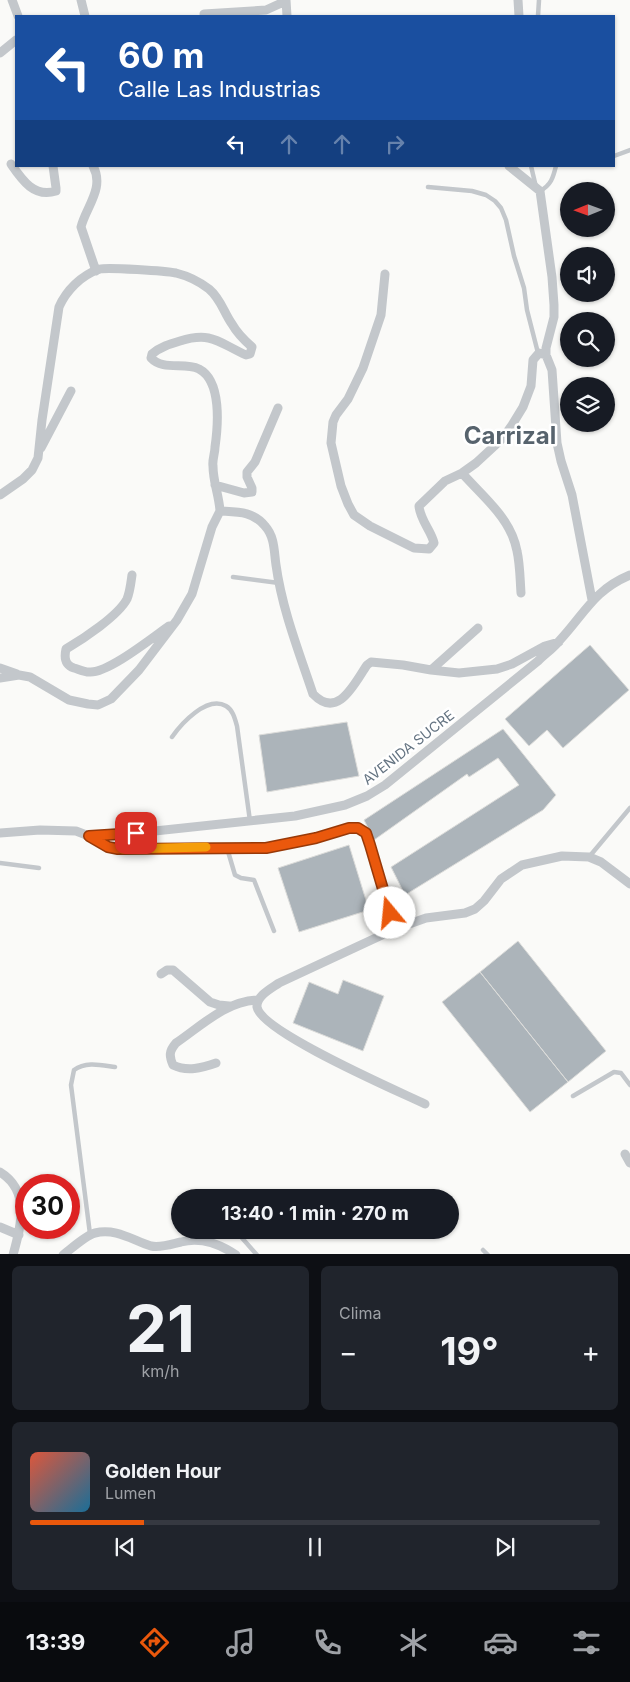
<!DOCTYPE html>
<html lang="es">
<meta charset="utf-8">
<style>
:root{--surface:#171b24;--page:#20242c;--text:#f1f3f6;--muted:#9ea1a6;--line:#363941;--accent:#ea580c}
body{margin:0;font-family:Inter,sans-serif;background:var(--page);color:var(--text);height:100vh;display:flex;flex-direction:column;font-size:19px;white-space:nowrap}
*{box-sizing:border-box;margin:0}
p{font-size:16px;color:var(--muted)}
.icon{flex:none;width:28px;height:28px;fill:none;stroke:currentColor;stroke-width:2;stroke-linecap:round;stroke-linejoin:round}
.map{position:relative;height:1254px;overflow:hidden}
.sheet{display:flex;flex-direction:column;gap:12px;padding:12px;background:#0d0f14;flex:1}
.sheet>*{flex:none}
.banner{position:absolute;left:15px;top:15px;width:600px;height:152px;border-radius:0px;box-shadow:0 1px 4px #0004;background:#1a4fa0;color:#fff;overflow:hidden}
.needle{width:32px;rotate:269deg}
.buttons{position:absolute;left:560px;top:182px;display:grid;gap:10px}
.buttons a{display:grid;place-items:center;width:55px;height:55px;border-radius:50%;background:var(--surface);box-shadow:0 1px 4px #0004;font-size:25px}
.speed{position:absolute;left:15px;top:1174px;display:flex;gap:10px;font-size:25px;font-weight:700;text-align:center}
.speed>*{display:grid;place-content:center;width:65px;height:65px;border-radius:50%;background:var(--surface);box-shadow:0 1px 4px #0004;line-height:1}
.speed .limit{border:8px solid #d22;background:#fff;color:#111}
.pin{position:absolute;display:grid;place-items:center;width:42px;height:42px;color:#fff;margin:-21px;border-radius:10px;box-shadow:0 2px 8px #0006}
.me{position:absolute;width:55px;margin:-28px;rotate:343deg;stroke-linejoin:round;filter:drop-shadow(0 0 4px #0008)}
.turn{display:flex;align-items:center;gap:18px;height:105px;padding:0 20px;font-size:22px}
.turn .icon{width:65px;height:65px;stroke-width:2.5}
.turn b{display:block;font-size:35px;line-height:42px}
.lanes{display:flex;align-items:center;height:48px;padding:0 20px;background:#0003;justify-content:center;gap:25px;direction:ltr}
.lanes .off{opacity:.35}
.big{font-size:38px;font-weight:700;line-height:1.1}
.sheet .card{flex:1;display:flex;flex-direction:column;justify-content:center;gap:8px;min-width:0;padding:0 18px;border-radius:8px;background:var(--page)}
.sheet .dial{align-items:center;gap:0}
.dial b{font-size:65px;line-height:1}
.song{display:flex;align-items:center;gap:15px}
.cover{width:60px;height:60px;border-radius:8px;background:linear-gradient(135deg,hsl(10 70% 55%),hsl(200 70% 35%))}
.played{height:5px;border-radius:2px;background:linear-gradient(90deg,var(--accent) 20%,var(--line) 20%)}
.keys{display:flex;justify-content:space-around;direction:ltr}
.heat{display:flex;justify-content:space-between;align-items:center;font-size:28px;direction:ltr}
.sheet .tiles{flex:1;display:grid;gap:12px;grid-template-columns:1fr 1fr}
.card:last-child{grid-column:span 2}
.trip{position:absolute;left:171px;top:1189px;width:288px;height:50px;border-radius:25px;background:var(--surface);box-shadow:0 1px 4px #0004;font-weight:700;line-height:50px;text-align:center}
.tab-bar{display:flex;height:80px;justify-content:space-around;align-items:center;background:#090b0e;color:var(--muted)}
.tab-bar .icon{width:35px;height:35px}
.tab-bar .current{color:var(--accent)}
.tab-bar b{font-size:22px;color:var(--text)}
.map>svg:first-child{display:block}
</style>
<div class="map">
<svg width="630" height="1255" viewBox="0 0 630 1255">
<rect width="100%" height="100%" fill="#fafaf8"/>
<!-- building -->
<path fill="#acb4ba" stroke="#dcdcda" d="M590,645L629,690L563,748L547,730L529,746L505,719Z
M347,722L359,776L267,792L259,735Z
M503,729L556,795L543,810L405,895L391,867L519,785L498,758L469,777L467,774L374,840L364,820Z
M349,845L369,910L299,932L278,868Z
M518,941L606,1051L568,1082L480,972Z
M480,972L568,1082L530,1112L442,1002Z
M343,980L384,996L363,1051L293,1023L309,982L338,994Z"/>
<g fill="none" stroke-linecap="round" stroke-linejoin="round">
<!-- service -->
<path stroke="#c3c7cb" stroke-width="4.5" d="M538,16L539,0
M614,156L630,150
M531,166L536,187
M428,187L472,191L486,195L495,201L501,208L506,220L514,256L524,288L527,310L538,353
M540,191C551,185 553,178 556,166
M233,577L279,583
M172,737C181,724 207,695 226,706C233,710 235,719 237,726L250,821
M227,848L235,875L241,878L254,880L274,931
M589,857L630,808
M0,863L39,868
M573,1096L614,1072L621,1073L630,1085
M235,1230L257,1255
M90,1234L71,1085L74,1070C86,1061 101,1065 115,1067
M483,1250L488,1255"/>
<!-- minor -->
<path stroke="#c3c7cb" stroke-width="9" d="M12,0L18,16
M81,0L85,16
M286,0L287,16
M518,0L519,16
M204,14L266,10L286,1
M0,53L16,40
M11,164C22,180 34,198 56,191V188L53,166
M93,166C105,188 86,207 81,227L96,271
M509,166L540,191L552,277L554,305V317L546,348V355
M385,274L381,315L363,368L348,399L336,415L333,422L331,443L341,486L348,504L354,515L370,526L414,548L429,549L434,543C431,530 420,520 419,506L445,481L462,473L476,463L502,439L512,425L523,407L531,386L533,360L539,353L546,355L552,370L557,443L561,461L572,495L592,600
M41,448L71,391
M462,473C483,497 511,518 517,551C520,564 520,579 521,593
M215,485L244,493L252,492V488L247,477V472L255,462L278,408
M0,495L23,479L32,470L38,458L42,420L59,307C66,291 81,275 100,269C108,267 166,271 176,273C188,276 200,282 209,289C221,299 224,313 232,324C237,333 244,340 252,347L250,354L246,355C219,343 212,331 180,341C170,344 160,347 152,354L151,358C163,371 184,362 199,369C222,381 218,426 215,447C215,453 212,460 213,466C213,482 219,495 220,511
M132,575C131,582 130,592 127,599C118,616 83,639 66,649C64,658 65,665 74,668C78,669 84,672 89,672C107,674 152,638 169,626
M0,668L17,674
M431,670L478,628
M0,678L19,675L30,677L69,700L88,704L98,705L111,699L139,670L177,620L192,594L212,527L220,511C237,512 253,511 265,526C275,537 274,552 276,565C282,609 299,652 313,694C338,720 354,684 367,665L371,662L403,665L431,670L459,673L497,669L512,664L545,646L559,642
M0,833L40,830L76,831L89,836L136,833L295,816L345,805L367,796L385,785L538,661C545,654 554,648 560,640C585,613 594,590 630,575
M89,836L108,847L117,849L201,847L266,848L316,838L349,828H358L362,830L366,833L370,845L395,929L426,918L465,913L475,909L484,901L501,879L522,865L562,856L589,857L601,862L630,884
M395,929L279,983C272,988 256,996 257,1007C261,1032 398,1091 425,1104
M161,974L167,970H173L210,1002L219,1005L229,1006
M216,1063C202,1068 187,1072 173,1065C169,1056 169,1051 176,1043C201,1026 226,1001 258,1000
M625,1154L630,1163
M0,1172C31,1191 21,1226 13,1255
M0,1227L19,1235
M63,1255C71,1249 86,1235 95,1233C116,1228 132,1240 151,1246C161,1248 172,1244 181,1242C200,1237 220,1244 236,1255"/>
</g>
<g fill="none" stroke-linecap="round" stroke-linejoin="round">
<defs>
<path id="route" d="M136,833L89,836L108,847L118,849L266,848L316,838L349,828H358L366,833L370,845L390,913"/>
</defs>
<!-- route casing -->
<use href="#route" stroke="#983908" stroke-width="12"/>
<!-- route -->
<use href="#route" stroke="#ea580c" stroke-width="9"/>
<!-- slow -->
<path stroke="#f59e0b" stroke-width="9" d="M123,849L206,847"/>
</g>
<g text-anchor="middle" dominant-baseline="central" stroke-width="5" stroke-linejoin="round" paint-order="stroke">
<!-- street labels -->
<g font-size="14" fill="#657482" stroke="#fff">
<text transform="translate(408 747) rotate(-38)">AVENIDA SUCRE</text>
</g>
<!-- town labels -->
<g font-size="24" font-weight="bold" fill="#57636d" stroke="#fff">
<text x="510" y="435">Carrizal</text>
</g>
</g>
</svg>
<div class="buttons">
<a><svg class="needle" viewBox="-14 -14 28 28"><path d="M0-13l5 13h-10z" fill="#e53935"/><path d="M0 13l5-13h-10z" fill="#9ea1a6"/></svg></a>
<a><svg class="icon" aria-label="sound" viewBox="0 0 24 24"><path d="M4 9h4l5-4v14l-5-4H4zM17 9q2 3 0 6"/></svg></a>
<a><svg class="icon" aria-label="search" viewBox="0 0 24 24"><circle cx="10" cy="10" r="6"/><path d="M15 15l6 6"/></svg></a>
<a><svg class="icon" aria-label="layers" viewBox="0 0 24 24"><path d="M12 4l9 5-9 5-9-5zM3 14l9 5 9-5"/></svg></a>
</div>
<div class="speed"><div class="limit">30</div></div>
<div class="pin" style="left:136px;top:833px;background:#d93025"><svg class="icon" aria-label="arrive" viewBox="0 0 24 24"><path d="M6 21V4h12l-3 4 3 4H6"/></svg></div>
<svg class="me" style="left:390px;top:913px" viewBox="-20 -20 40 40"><circle r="19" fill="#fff"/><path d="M0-13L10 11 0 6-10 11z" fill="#ea580c"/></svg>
<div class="trip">13:40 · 1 min · 270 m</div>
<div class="banner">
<div class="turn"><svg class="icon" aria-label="left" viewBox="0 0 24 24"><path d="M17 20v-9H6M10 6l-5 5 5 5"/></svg><div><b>60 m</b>Calle Las Industrias</div></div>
<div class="lanes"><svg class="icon" aria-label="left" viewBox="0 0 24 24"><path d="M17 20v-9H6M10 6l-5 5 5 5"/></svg><svg class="icon off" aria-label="ahead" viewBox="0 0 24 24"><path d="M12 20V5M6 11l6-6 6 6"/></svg><svg class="icon off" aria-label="ahead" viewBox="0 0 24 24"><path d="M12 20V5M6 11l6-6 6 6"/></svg><svg class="icon off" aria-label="right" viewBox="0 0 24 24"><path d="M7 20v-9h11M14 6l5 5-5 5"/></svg></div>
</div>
</div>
<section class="sheet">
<div class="tiles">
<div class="card dial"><b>21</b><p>km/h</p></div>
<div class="card"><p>Clima</p>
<div class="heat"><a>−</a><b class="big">19°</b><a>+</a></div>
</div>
<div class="card">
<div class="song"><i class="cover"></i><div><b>Golden Hour</b><p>Lumen</p></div></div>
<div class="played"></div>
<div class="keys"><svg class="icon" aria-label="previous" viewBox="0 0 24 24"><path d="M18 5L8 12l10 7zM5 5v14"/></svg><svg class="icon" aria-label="pause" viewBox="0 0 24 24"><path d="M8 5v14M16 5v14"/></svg><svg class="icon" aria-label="next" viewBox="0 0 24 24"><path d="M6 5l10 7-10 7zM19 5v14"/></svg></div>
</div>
</div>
</section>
<nav class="tab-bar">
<b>13:39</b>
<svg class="icon current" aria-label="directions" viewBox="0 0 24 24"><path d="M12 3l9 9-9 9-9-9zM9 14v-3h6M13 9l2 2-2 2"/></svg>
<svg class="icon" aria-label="music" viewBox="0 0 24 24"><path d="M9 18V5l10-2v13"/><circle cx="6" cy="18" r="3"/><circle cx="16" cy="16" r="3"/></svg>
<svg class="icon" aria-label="phone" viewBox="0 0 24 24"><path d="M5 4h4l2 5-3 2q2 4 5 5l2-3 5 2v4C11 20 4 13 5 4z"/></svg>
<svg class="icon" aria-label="climate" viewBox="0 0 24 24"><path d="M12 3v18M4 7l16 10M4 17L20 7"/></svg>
<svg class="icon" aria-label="car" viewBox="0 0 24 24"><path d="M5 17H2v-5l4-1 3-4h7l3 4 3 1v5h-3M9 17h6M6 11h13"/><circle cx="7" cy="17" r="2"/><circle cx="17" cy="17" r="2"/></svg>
<svg class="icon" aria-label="filters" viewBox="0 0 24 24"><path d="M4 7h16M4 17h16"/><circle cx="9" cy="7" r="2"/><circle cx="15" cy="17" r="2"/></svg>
</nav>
